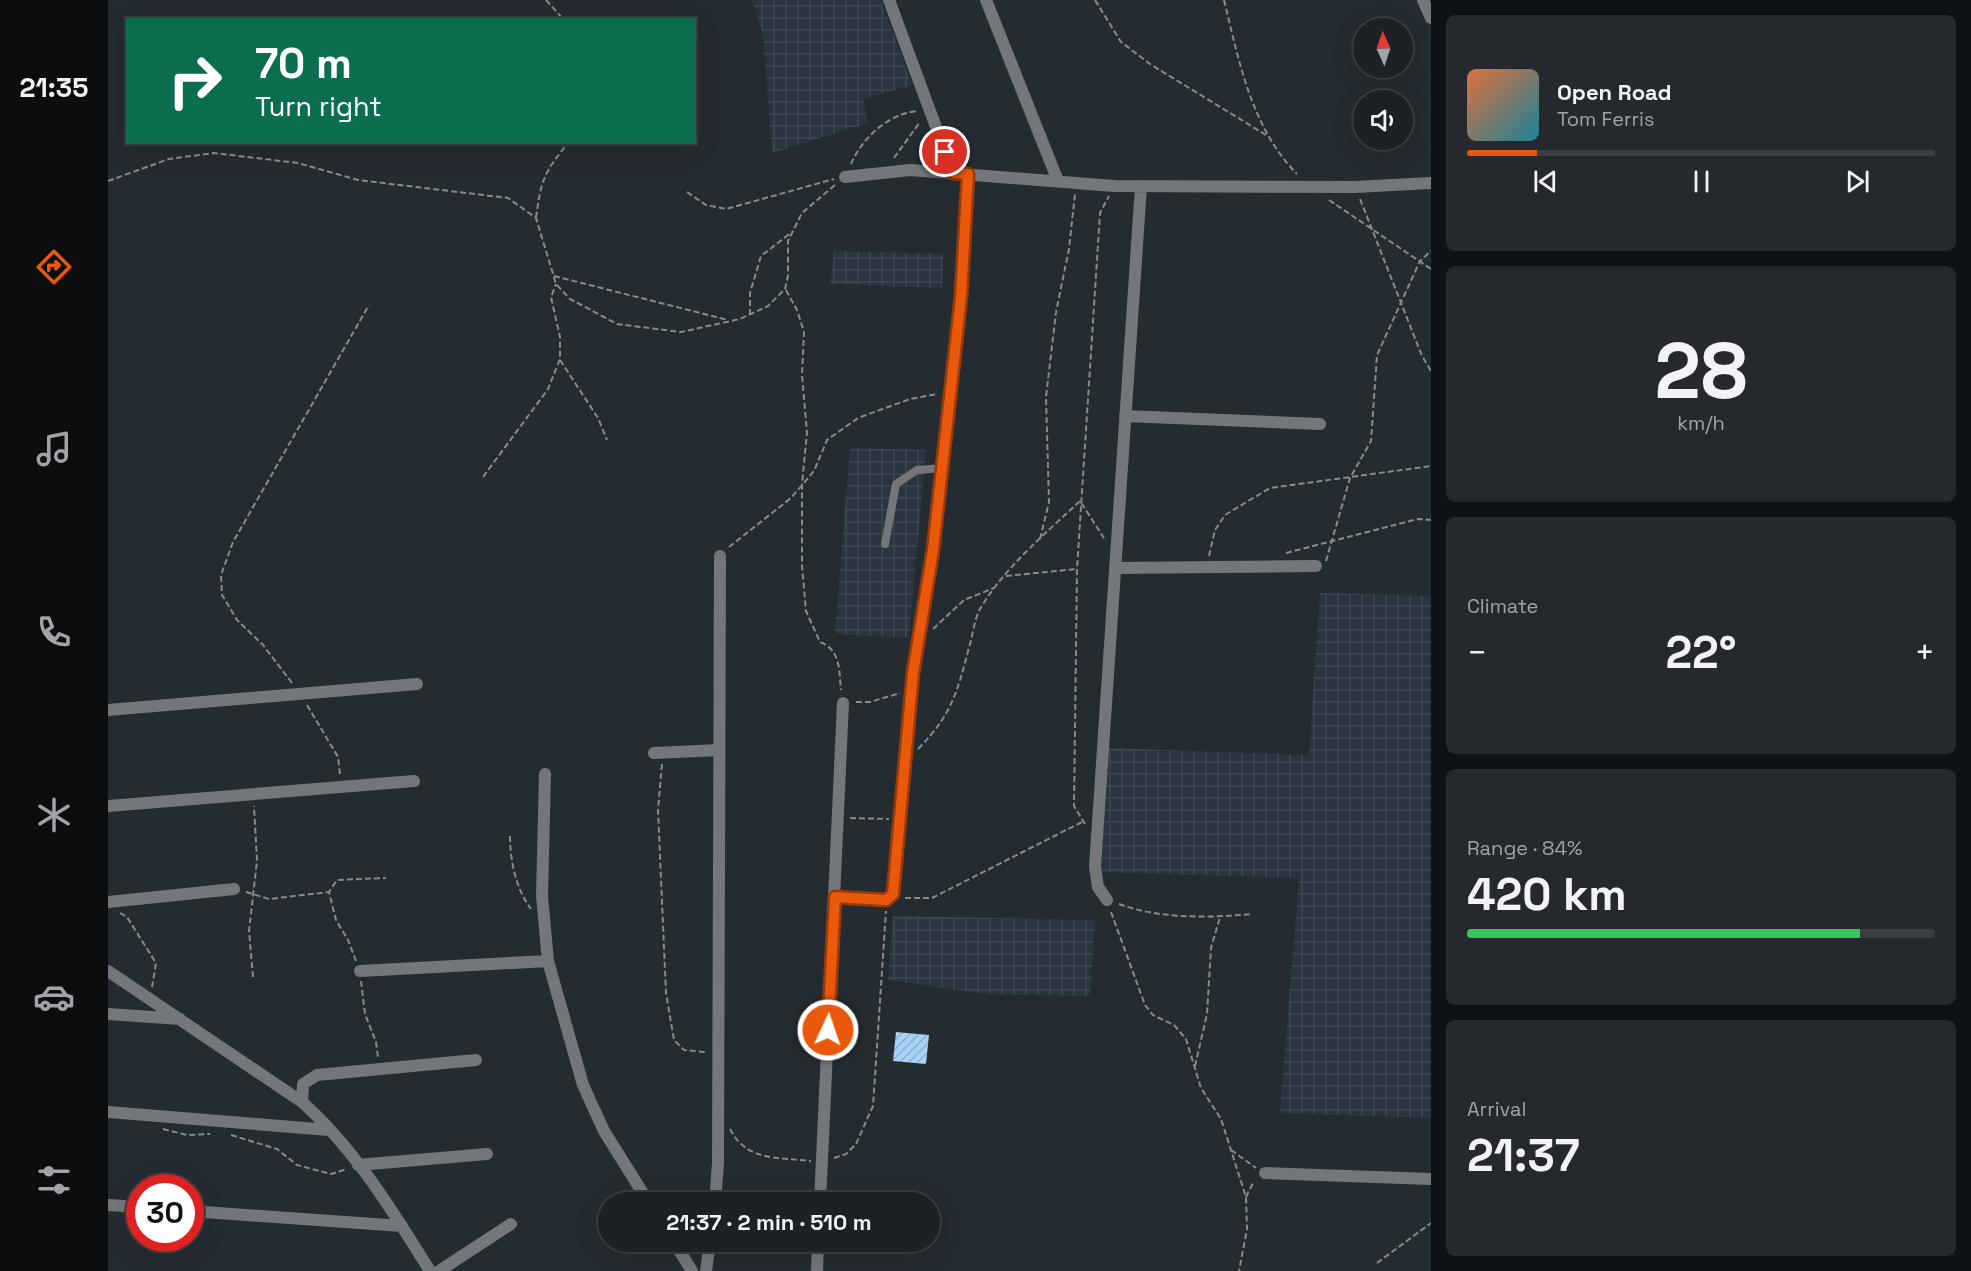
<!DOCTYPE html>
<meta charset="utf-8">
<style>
:root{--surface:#1c2125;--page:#25292d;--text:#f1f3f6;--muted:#a0a3a7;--line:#3a3e42;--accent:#ea580c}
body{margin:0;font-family:"Space Grotesk",sans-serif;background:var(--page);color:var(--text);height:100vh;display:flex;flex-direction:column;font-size:22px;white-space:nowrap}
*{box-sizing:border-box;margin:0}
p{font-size:20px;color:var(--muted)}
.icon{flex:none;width:33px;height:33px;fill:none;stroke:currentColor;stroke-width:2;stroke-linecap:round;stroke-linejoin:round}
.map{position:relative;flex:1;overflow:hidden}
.details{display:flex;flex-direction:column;gap:15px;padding:15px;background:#0f1214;width:540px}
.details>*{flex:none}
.banner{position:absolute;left:18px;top:18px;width:570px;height:126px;border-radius:0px;box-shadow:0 6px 24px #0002,0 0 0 2px var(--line);background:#0b6e4f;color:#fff;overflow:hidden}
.needle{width:39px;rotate:357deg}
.buttons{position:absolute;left:1245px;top:18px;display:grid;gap:12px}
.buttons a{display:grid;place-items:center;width:60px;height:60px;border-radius:50%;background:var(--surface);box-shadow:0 6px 24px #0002,0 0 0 2px var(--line);font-size:30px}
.speed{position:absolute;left:18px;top:1174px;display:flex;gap:12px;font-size:30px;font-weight:700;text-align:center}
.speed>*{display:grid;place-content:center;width:78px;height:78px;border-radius:50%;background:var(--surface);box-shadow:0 6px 24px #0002,0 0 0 2px var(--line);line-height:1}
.speed .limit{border:9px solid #d22;background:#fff;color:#111}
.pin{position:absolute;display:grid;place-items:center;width:51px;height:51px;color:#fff;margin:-26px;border:3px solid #fff;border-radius:50%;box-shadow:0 2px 6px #0007}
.me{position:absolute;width:66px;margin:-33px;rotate:3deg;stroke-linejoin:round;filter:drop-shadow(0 0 4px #0008)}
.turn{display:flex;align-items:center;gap:21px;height:126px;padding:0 30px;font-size:27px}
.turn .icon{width:78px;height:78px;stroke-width:2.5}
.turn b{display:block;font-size:42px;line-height:51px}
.big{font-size:45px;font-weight:700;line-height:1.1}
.details .widget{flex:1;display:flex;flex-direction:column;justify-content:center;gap:9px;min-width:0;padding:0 21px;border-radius:9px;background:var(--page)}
.details .dial{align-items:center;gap:0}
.dial b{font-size:78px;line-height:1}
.song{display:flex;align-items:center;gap:18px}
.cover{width:72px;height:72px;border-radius:9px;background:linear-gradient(135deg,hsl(20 70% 55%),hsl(190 70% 35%))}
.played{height:6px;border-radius:3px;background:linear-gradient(90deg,var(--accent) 15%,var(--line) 15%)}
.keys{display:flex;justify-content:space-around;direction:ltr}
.heat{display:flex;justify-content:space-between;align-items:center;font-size:33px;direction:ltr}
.charge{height:9px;border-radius:4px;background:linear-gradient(90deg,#34c759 84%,var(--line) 0)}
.trip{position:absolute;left:490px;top:1192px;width:342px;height:60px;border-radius:30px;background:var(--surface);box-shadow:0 6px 24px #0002,0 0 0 2px var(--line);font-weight:700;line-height:60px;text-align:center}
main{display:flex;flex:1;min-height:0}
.tab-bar{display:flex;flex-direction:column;width:108px;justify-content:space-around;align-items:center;background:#0b0d0f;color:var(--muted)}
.tab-bar .icon{width:42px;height:42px}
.tab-bar .selected{color:var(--accent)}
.tab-bar b{font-size:27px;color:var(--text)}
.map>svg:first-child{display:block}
</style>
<main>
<nav class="tab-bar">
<b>21:35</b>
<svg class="icon selected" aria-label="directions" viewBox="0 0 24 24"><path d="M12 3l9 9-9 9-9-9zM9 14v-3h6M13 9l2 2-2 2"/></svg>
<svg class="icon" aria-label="music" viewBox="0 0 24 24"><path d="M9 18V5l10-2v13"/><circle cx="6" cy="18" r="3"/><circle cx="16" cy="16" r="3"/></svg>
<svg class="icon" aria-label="phone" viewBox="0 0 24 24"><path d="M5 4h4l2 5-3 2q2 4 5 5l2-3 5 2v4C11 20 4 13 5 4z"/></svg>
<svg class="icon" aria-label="climate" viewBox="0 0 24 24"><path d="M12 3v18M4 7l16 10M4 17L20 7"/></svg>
<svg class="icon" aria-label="car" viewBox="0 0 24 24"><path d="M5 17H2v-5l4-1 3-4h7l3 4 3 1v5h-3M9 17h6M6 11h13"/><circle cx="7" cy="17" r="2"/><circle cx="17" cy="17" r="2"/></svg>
<svg class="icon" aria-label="filters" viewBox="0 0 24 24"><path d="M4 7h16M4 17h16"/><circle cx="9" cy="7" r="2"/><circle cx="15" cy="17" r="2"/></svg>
</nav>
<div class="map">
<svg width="1323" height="1271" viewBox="0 0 1323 1271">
<defs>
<pattern id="industrial-grid" width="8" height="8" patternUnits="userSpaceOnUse" patternTransform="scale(1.5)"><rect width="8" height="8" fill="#29343e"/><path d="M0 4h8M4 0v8" fill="none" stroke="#3e4851"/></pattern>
<pattern id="building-hatch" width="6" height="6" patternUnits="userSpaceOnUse" patternTransform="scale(1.5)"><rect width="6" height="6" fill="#a7d4f6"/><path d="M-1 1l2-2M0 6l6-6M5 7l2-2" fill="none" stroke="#8fb1cb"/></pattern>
</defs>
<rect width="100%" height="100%" fill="#252c31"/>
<!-- industrial -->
<path fill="url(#industrial-grid)" d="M644,0H773L804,85L755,99L760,123L664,153L655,34Z
M726,251L835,254L834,288L722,284Z
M742,448L818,450L801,638L727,634Z
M1212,593L1323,596V1118L1172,1113L1191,878L993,872L1000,748L1201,755Z
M785,916L987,920L982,996L877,994L780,980Z"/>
<!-- building -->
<path fill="url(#building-hatch)" d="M788,1032L821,1035L818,1064L785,1061Z"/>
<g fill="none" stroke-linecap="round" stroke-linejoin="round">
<!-- path -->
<path stroke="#858b8f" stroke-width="2" stroke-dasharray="6 3" stroke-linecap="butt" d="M438,0L456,20
M987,0L1013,42L1042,64L1158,135
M1116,0C1131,61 1143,127 1189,174
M786,158L812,122
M743,164C754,138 781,113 810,111
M0,181L61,159L106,153L190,163L250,180L400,198L428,218L448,284L462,299L509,324L573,332L632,319L660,306L677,289L680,276V241L694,213L727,185
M579,192L598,205L618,209L726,179
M1252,199L1314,356L1323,371
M1221,200L1323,269
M428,218C433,180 436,172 461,142
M446,276L620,320
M678,290L689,310L696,332L694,375L699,433L694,484V566L698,611L712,642C733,650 731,671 733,690
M642,315V293L653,256L684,232
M452,360L490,418L499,440
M375,477L440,389L452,359V337L443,297L448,284
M932,539L941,502L938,397L948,312L961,249L967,194
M621,547L683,498L706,471L719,440L750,418L802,399L830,394
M1178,553L1310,519L1323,520
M1101,556L1107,530L1117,515L1162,488L1323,466
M1218,561L1242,478L1263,441L1269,355L1312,261L1323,251
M898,576L969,569
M825,629L856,600L886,588
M184,683L155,645L129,620L114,595L113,575L125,542L261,305
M748,702H762L792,693
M199,705L230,757L232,774
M810,749C845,714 850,689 862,644C865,633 867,618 872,609C897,567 938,533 972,501L996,538
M554,764L550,810L558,993L566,1040L576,1050L597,1052
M742,818L781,819
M977,824L966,806L969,569L992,213L1001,196
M402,836C402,861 408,889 423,909
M138,892L161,899L221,892
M797,898H824L976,821
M1011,904C1051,919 1101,918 1143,914
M1003,912L1037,1005L1045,1015L1066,1025L1078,1039L1093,1088L1113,1119L1138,1197L1139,1229L1131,1271
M12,913L19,917L48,963L44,987
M248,961L240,940L228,920L221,892L229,880L278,878
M145,977L141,931L149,861L146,806
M253,981L257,1014L268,1042L270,1057
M1087,1066L1099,1014L1103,948L1112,917
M55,1129L79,1135L102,1134
M622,1129C639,1162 670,1157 703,1161
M123,1135L169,1149L189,1165L223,1174L239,1169
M1123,1150L1148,1168
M726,1158L738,1154L748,1144L765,1106L778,911
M1138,1197L1146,1181
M1269,1263L1323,1223"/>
<!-- lane -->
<path stroke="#74777a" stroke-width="8" d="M777,544L788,484L809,470L834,468"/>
<!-- street -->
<path stroke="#74777a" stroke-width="12" d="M781,0L845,173
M878,0L950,181
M1315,0L1323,18
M737,177L802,170L1006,186L1247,187L1323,183
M1017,416L1212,424
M1007,568L1208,566
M0,710L309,684
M546,753L611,750
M437,774L434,896L440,961L475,1085L496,1131L541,1203
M0,806L306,781
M727,897L778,900L785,894L805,673L825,550L853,297L860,174
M999,900L990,887L987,867L1033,186
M0,902L126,889
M0,971L194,1102C247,1149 285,1212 322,1271
M252,971L440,961
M0,1014L72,1019
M194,1102L195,1084L209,1075L368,1060
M0,1112L221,1130
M250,1165L379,1154
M1157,1173L1323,1179
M607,1203L610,1163L612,556
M712,1203L735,703
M0,1205L32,1207
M82,1211L294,1226
M566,1242L584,1271
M331,1271L403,1224
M598,1271L602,1242
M709,1271L710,1242"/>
</g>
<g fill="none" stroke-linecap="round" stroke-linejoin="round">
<defs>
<path id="route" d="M720,1030L727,897L778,900L785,894L805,673L825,550L853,297L860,174L845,173L837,152"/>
</defs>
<!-- route casing -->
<use href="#route" stroke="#983908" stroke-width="15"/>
<!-- route -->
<use href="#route" stroke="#ea580c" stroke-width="10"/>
</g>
</svg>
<div class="buttons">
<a><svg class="needle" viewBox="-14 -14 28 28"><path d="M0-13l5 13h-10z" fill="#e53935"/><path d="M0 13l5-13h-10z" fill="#a0a3a7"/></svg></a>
<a><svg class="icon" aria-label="sound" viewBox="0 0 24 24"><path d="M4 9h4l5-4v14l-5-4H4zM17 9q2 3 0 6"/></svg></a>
</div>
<div class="speed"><div class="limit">30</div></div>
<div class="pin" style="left:837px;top:152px;background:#d93025"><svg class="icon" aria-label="arrive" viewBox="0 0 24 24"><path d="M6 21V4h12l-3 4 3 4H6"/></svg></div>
<svg class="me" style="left:720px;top:1030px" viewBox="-20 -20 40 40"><circle r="17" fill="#ea580c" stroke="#fff" stroke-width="3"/><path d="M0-11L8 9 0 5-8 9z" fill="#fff"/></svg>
<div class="trip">21:37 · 2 min · 510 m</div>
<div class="banner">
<div class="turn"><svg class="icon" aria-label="right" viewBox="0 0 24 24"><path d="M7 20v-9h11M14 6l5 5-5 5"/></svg><div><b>70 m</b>Turn right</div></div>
</div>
</div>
<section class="details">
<div class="widget">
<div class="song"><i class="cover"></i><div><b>Open Road</b><p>Tom Ferris</p></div></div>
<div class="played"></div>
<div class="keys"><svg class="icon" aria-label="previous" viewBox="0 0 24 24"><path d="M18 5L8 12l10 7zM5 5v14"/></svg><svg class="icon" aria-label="pause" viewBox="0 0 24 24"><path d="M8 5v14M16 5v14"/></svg><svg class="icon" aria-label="next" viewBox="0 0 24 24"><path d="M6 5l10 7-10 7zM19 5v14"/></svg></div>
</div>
<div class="widget dial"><b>28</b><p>km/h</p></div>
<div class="widget"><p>Climate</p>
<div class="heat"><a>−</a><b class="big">22°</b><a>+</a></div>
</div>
<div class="widget"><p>Range · 84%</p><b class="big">420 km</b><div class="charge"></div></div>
<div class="widget"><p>Arrival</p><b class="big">21:37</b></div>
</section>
</main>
